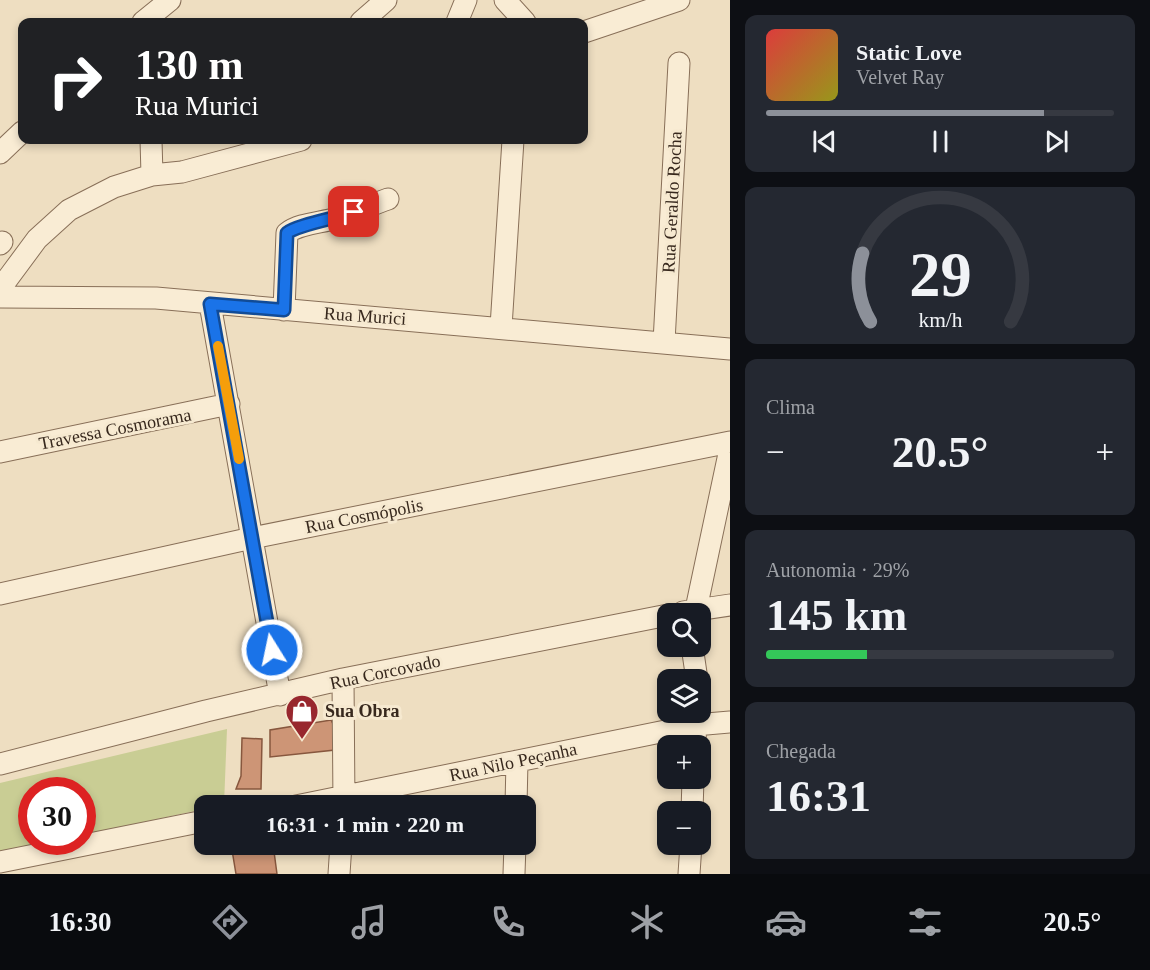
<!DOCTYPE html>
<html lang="pt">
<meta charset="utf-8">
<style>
:root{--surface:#171b24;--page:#242831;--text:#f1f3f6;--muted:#9ea1a6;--line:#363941;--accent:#8c9099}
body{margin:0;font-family:Georgia,serif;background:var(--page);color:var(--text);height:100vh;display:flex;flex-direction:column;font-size:22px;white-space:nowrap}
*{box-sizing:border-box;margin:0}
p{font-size:20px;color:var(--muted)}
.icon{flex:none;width:33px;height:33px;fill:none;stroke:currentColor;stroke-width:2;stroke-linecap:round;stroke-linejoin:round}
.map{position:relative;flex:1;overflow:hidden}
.side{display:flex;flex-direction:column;gap:15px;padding:15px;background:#0d0f14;width:420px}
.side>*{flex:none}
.banner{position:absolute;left:18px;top:18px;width:570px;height:126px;border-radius:12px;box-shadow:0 3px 9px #0003;background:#202124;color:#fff;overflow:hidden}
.buttons{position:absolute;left:657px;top:603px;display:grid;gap:12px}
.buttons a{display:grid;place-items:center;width:54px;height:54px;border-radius:12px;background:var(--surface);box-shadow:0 3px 9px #0003;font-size:30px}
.speed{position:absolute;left:18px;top:777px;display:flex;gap:12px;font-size:30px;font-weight:700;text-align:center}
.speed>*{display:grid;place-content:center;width:78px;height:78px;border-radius:50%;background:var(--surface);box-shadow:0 3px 9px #0003;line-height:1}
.speed .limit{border:9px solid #d22;background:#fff;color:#111}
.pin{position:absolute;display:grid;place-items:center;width:51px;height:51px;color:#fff;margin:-26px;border-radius:12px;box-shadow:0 3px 9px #0006}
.me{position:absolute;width:66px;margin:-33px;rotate:350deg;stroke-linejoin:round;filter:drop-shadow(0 0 4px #0008)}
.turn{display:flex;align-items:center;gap:21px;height:126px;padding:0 18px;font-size:27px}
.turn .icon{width:78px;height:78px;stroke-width:2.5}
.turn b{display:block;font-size:42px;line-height:51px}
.big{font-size:45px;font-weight:700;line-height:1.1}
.side .widget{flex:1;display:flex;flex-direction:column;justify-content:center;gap:9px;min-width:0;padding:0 21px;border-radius:12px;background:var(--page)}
.side .dial{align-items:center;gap:0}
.dial svg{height:156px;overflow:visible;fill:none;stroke:var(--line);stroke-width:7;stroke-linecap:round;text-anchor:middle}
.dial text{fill:var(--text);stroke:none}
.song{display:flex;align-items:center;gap:18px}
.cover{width:72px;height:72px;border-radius:9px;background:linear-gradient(135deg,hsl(0 70% 55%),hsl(60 70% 35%))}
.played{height:6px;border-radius:3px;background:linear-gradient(90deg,var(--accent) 80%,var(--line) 80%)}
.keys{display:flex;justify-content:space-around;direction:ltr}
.heat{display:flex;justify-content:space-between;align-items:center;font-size:33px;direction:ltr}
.charge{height:9px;border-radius:4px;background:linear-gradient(90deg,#34c759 29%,var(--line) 0)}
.trip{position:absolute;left:194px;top:795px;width:342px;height:60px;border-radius:12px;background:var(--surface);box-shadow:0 3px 9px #0003;font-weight:700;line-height:60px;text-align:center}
.tabs{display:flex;height:96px;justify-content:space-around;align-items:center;background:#090b0e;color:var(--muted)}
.tabs .icon{width:42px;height:42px}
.tabs .on{color:var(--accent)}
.tabs b{font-size:27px;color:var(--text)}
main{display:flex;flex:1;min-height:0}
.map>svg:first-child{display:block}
</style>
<main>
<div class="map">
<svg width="730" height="874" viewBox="0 0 730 874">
<rect width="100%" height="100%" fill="#eedec1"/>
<!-- green -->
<path fill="#c9cd94" d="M227,729L224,805L204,806V809L83,835L82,790H32V842H50L0,851V783Z"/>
<!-- building -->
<path fill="#cd9576" stroke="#87573e" stroke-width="1.5" d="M331,720L336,730L335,750L270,757V730Z
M242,738L262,739L261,789H236L241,776Z
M273,844L277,874H236L232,850Z"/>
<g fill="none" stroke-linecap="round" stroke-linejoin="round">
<defs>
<path id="minor" d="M505,0L525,22
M143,22L170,0
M361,22L386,0
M457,22L466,0
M584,32L679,0
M151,140L152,175
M0,153L22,132
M0,244L2,242
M0,289L37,239L69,210L114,187L152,175L182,172L301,140
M0,297L156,298L730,349
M210,304L280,695
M284,310L287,233C300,223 321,223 337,218C354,213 371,205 388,199
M501,327L513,140
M664,342L679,63
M0,452L229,404
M0,594L252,538L730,442
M683,612L730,605
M695,614L730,449
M692,646L697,680
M343,679L344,806
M694,746L698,713
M0,764L206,711L343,679L668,615
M296,806L695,725L730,722
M516,806L517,761
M692,812L693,778
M0,862L204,821
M339,874L341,844
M514,874L515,844
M689,874L691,844"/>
</defs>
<!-- minor casing -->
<use href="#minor" stroke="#886f58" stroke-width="23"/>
<!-- minor -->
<use href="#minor" stroke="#f9ecd4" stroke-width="21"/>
</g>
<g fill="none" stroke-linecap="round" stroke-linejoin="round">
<defs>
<path id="route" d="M272,650L210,304L284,310L287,233C297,225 337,218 354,212"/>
</defs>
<!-- route casing -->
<use href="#route" stroke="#114b97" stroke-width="15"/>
<!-- route -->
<use href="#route" stroke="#1a73e8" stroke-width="10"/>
<!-- slow -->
<path stroke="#f59e0b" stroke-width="10" d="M218,346L239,459"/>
</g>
<!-- icons -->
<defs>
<symbol id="shop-pin" viewBox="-11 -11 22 30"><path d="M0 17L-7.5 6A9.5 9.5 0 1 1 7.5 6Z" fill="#98272e" stroke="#f6e9d0"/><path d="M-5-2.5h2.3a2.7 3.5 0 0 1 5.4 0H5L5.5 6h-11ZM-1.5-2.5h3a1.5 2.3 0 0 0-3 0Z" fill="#fff"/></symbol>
</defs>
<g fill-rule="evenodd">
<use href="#shop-pin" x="283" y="692" width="38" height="52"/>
</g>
<g text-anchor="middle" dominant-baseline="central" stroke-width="6" stroke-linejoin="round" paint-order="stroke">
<!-- street labels -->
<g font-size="18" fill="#37281d" stroke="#f6e9d0">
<text transform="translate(672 202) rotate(-87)">Rua Geraldo Rocha</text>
<text transform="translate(365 316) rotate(4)">Rua Murici</text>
<text transform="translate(115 429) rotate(-11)">Travessa Cosmorama</text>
<text transform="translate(364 516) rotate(-11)">Rua Cosmópolis</text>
<text transform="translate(385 672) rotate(-12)">Rua Corcovado</text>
<text transform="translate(513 762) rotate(-12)">Rua Nilo Peçanha</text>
</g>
<!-- poi labels -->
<g font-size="18" font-weight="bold" fill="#37281d" stroke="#f6e9d0" text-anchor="start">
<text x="325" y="711">Sua Obra</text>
</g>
</g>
</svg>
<div class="buttons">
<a><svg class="icon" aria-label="search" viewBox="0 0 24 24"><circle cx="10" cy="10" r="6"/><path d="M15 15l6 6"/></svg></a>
<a><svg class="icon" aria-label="layers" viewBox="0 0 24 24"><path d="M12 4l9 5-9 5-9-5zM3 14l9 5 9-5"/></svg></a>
<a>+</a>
<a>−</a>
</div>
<div class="speed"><div class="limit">30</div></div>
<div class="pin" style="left:354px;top:212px;background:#d93025"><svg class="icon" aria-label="arrive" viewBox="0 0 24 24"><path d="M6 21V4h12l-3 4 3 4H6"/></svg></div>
<svg class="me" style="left:272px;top:650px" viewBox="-20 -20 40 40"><circle r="17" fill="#1a73e8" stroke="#fff" stroke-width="3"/><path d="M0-11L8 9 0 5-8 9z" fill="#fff"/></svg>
<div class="trip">16:31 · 1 min · 220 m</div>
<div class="banner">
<div class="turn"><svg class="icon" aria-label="right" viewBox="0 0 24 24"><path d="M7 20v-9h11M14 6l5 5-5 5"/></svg><div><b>130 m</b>Rua Murici</div></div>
</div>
</div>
<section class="side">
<div class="widget">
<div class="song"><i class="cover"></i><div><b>Static Love</b><p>Velvet Ray</p></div></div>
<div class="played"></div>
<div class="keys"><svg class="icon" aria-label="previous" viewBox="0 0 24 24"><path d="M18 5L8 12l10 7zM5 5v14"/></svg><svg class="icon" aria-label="pause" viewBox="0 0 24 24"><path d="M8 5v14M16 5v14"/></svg><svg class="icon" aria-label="next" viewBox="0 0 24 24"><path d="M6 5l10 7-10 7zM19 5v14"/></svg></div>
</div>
<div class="widget dial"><svg viewBox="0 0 100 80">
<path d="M14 69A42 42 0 1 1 86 69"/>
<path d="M14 69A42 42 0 0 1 10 34" stroke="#8c9099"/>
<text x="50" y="56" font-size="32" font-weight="700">29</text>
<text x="50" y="72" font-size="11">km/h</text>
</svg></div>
<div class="widget"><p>Clima</p>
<div class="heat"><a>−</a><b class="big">20.5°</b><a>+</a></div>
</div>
<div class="widget"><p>Autonomia · 29%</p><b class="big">145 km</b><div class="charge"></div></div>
<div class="widget"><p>Chegada</p><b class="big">16:31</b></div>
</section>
</main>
<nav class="tabs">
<b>16:30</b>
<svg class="icon on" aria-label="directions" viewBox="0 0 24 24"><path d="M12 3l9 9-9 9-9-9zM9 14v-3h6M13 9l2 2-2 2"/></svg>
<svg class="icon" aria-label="music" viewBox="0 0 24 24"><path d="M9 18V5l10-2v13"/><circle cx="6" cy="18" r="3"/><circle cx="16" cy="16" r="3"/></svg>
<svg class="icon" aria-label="phone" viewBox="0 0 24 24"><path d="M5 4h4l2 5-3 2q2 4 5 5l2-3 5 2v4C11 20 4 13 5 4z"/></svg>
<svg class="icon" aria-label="climate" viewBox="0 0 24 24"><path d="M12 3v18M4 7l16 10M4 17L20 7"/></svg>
<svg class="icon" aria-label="car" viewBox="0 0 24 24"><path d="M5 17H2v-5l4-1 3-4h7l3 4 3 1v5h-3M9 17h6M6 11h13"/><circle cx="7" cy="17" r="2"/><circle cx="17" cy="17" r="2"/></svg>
<svg class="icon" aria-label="filters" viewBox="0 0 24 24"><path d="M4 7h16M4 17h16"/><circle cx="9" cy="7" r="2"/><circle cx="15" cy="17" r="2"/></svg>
<b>20.5°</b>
</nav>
